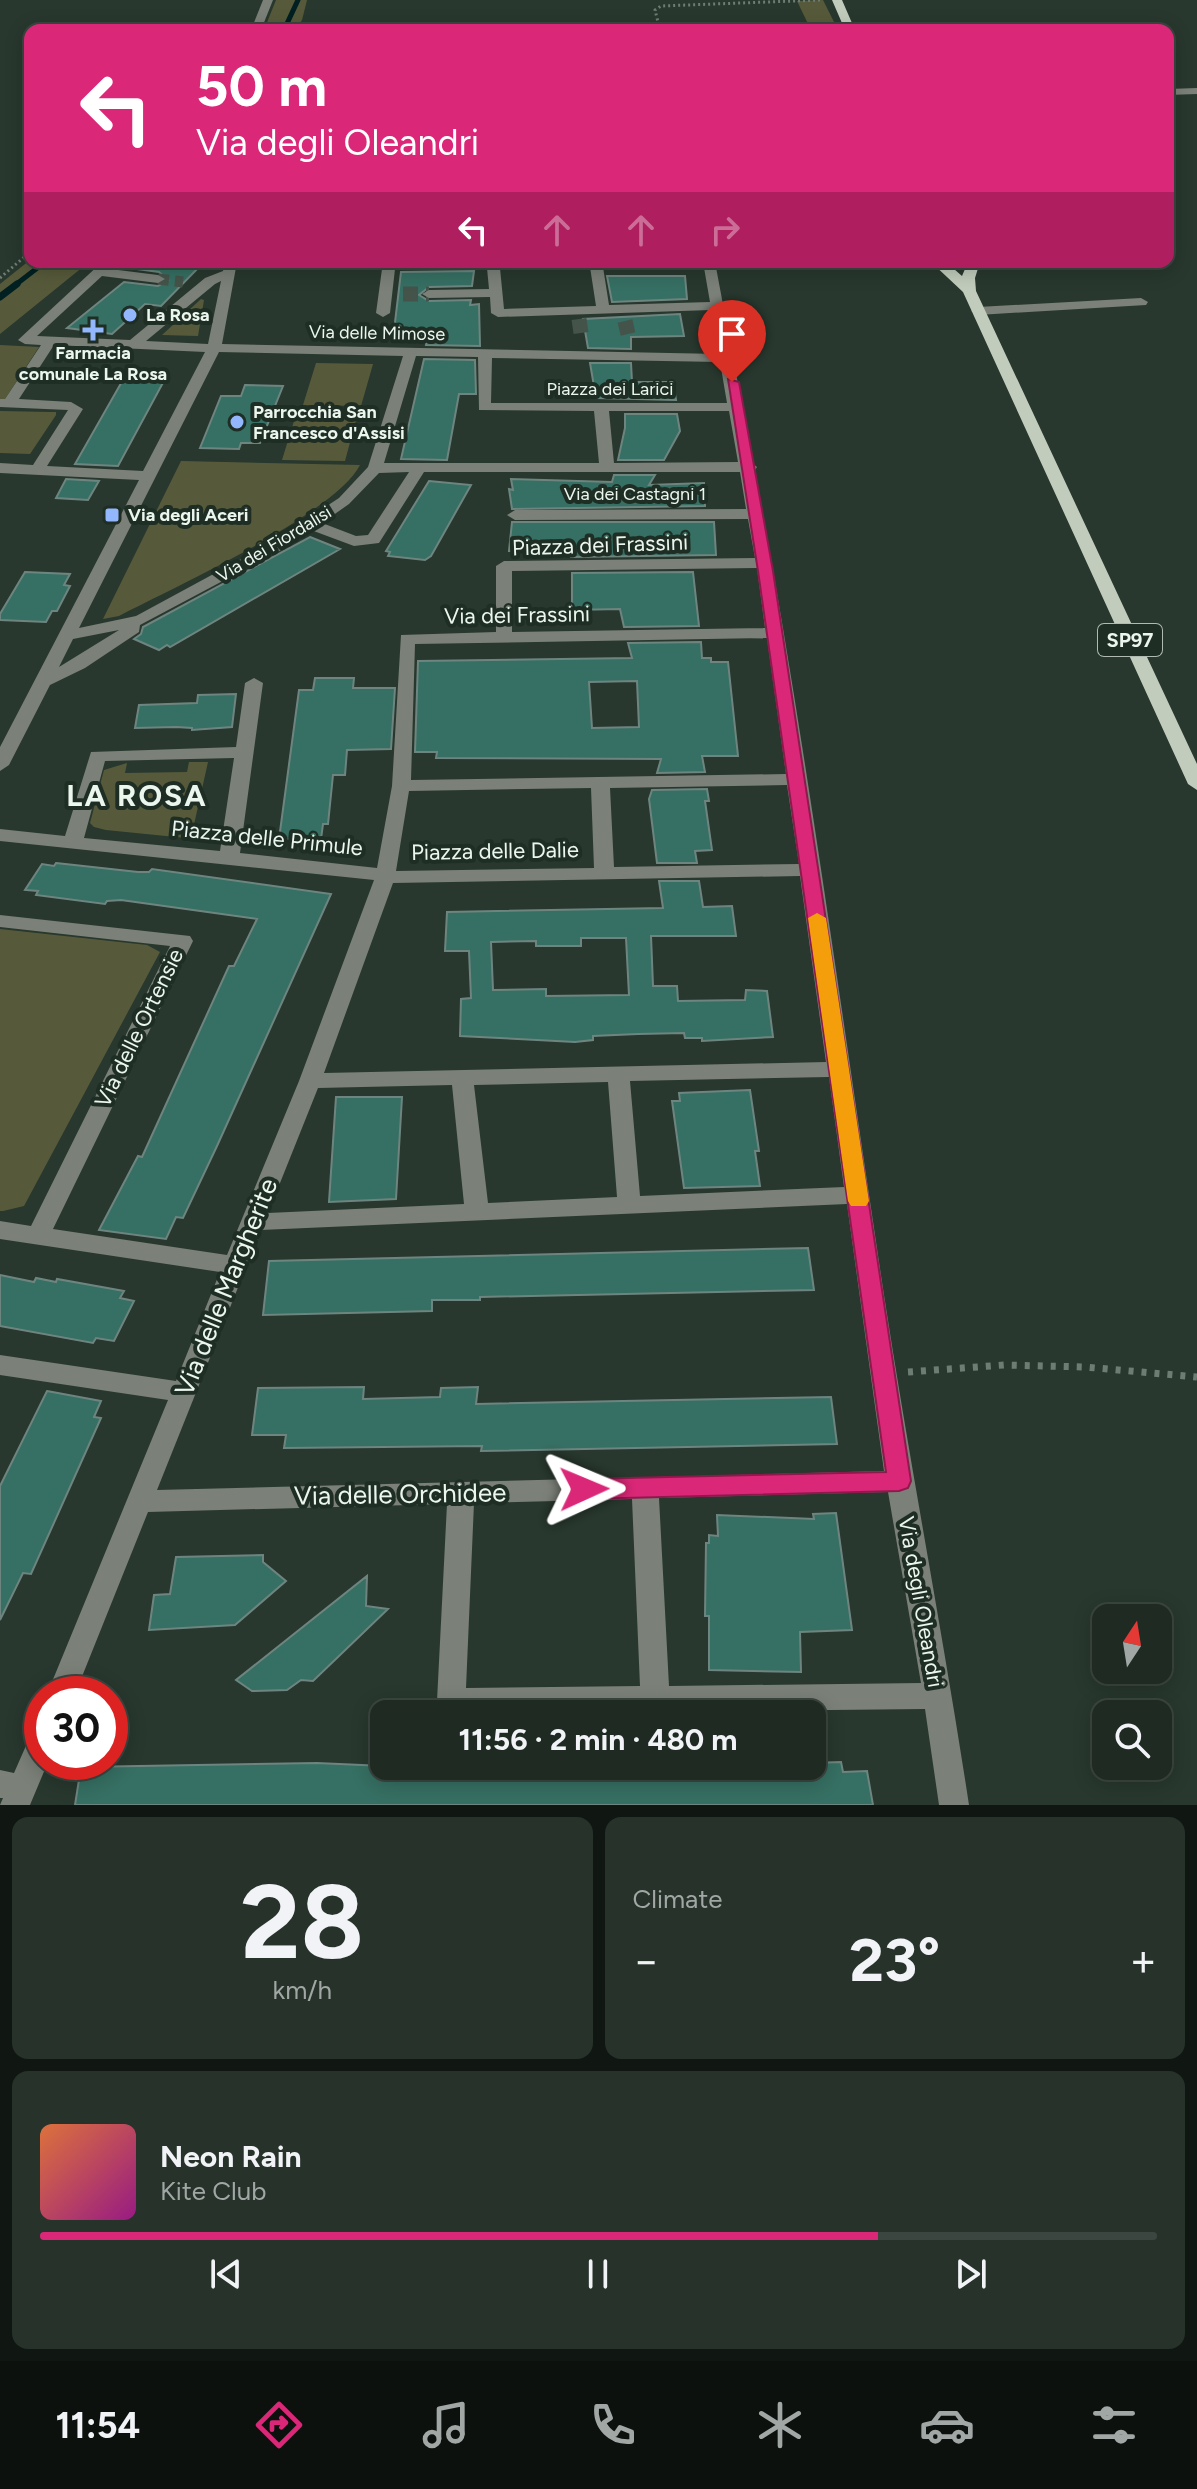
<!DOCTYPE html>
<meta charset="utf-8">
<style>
:root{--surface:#1e2a22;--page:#26322a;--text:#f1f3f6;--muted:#a1a7a5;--line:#3c4640;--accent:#db2777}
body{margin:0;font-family:Figtree,sans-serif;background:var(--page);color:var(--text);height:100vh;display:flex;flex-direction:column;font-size:30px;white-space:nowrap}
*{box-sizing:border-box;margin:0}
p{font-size:26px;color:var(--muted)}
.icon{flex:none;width:44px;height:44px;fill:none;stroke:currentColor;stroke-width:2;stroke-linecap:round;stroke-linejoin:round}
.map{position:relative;height:1805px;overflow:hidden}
.sheet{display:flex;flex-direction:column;gap:12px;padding:12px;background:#101713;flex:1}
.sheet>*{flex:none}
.guide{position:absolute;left:24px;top:24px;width:1150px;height:244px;border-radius:16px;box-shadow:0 4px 20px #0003,0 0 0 2px var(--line);background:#db2777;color:#fff;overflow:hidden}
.needle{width:52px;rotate:12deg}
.tools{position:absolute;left:1092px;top:1604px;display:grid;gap:16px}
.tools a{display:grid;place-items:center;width:80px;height:80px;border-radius:16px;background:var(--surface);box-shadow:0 4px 20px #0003,0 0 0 2px var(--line);font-size:40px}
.speed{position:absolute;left:24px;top:1676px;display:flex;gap:16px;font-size:40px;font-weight:700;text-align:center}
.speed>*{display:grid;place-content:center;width:104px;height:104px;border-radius:50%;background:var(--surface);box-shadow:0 4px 20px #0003,0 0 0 2px var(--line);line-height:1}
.speed .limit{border:12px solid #d22;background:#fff;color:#111}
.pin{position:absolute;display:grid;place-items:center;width:68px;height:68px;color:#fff;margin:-82px -34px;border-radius:50% 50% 50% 0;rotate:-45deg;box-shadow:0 0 8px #0007}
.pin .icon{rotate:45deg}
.me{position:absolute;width:88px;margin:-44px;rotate:89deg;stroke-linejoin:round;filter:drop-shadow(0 0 6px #0008)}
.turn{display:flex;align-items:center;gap:28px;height:168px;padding:0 40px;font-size:36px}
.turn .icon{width:104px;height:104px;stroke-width:2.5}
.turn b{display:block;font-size:56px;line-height:68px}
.lanes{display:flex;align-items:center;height:76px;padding:0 40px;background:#0003;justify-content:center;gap:40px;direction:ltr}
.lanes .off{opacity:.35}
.big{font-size:60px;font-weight:700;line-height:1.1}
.sheet .card{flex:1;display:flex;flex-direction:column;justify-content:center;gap:12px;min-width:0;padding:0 28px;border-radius:16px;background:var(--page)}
.sheet .dial{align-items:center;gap:0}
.dial b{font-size:104px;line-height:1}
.song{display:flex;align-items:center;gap:24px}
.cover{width:96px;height:96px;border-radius:12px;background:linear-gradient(135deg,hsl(20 70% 55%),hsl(310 70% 35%))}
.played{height:8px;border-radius:4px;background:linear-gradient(90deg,var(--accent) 75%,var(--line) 75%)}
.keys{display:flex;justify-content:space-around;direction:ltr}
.heat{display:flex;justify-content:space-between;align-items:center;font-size:44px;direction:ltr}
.sheet .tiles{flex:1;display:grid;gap:12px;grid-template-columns:1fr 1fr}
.card:last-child{grid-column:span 2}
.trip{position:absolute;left:370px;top:1700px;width:456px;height:80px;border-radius:16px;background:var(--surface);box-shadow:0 4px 20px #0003,0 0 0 2px var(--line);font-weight:700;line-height:80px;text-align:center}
.tabs{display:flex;height:128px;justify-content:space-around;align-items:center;background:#0c110e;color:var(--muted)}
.tabs .icon{width:56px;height:56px}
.tabs .active{color:var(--accent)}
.tabs b{font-size:36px;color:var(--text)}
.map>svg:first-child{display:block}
</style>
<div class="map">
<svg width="1197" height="1805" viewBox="0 0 1197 1805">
<rect width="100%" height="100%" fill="#28382e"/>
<!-- green -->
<path fill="#575a3a" d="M276,0H307L302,20L296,30H264Z
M823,0L838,30H811L797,1Z
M30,260L89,262L0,334V284Z
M201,299L204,300L198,336L162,335Z
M0,345L39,347L5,399H0Z
M316,363L373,364L361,406L303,405Z
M298,408L359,409L345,461L282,460Z
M0,411L50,412H56V415L30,454L0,453Z
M181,461L360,465C334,515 174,587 119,616L103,619Z
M189,762H208L193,829H215L206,840L106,830L94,827L90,823L104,770L127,763L125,773L187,772Z
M0,929L147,945L160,952L24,1206L3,1211H0Z"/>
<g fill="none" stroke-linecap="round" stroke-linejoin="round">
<!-- stream-far1 -->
<path stroke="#002021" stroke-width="5" d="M284,30L298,0
M14,286L45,262"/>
<!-- stream -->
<path stroke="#002021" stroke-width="7" d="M0,297L17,284"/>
</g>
<!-- building -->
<path fill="#366f63" stroke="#6e857f" stroke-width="2" fill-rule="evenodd" d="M144,262H204L161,306L145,304L112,334L67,328L124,282L158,286L168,280L159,272L137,269Z
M474,271L472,286L429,287L419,295L429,301L471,300L470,305L479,304L480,346L426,345L427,340L393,339L401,272Z
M607,276H685L687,299L612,302Z
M680,314L684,336L631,337V349L588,348L583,319Z
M424,359L475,360L476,394H459L447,460L401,459Z
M590,363H631L632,382H673L676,400L596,398Z
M124,378L165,379L118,466L75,464Z
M245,385L283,386L260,443H241L239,449L200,448L221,396H241Z
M625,414H677L680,431L664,460H618L625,428Z
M614,475H655L649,485L704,483L705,506L512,509L509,489L513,490L511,479L612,482Z
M66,479L99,481L88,500L56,498Z
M429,481L471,485L431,556L425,560L388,556L390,552L386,551Z
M512,522H714L716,555L571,557V554H553V552L509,551Z
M310,537L340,549L170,647L167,645L159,650L134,639L141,634L143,627Z
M25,572L70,574L64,585L70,586L57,611H52L46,622L0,620V614Z
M693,572L699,626L624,627L620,609L572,610V573Z
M701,642L702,658H711V662H728L738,756H702L705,772L657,773L661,759L436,758L437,752H415L418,661L632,658L628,643ZM637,681L639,727L592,728L589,682Z
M315,678H354L353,688H395L391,749L347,750L345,775H333L328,824H323L321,839H279L299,690H313Z
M236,694L232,727L192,730V728L176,727L135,728L139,705L197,703L198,695Z
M707,789L709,801H705L712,850L695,851L697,863H657L649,799L652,790Z
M56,863L138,872H149L152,869L331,894L217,1146L183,1218L176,1217L166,1239L99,1230L138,1156L142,1157L229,966H234L257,919L121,900L107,901L105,904L36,895L38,891L25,890L42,864L54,866Z
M659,881H699L703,907L732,906L736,936H651L653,986H677L678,1001L745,1000L746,990L767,991L773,1037L702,1041V1038H685L684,1033L638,1034L593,1036V1040L575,1042L460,1036L461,999L471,998L469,951H445L447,912L663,908ZM581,938H626L629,995L546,996V989L493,990L491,942L536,941V946H581Z
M750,1090L759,1151H755L760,1186L684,1188L672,1101H680L679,1093Z
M336,1097H402L396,1199L329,1202Z
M808,1248L814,1290L480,1297V1300H432V1311L263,1315L269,1261Z
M0,1275L34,1282L36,1278L56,1282L57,1279L124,1291L120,1298L134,1301L114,1341L96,1338L93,1343L0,1326Z
M364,1387L363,1399L440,1397L441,1388L478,1387L476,1404L831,1397L837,1444L481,1451L482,1446L284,1448L286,1435H252L258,1388Z
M47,1391L101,1401L94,1417L101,1418L31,1574L23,1573L0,1620V1486Z
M836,1513L852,1630L800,1632L801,1672L709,1670V1616H705L706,1543H709V1535L718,1536L717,1515L814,1519L813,1514Z
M263,1555V1562L286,1581L235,1625L149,1630L154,1595L170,1594L176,1557Z
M367,1576L366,1606L388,1609L313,1681L301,1680L287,1690L252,1691L236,1680Z
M841,1762L843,1772L867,1771L873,1805H75L81,1767L317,1763L384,1766H812V1763Z"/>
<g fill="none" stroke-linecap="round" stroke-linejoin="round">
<!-- minor-tunnel-far1 -->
<path stroke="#45544b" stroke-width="11" stroke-dasharray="11 6" stroke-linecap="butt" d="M158,279L183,282"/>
<!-- minor-tunnel -->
<path stroke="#45544b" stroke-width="15" stroke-dasharray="15 8" stroke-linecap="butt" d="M403,294H429
M579,319L581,333
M625,321L628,334"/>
<!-- path-far1 -->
<path stroke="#6e7d74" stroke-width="3" stroke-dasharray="2 3" stroke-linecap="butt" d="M660,30L655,10L661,6L820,0
M0,278L30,252"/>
<!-- path -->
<path stroke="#6e7d74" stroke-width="7" stroke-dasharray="5 8" stroke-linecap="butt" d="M908,1372L1004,1365L1085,1367L1197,1377"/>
<!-- minor -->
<path fill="#7b8078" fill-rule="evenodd" d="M263,0H273L261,30H251Z
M1197,88V94L1168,95V89Z
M102,262H116L110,269L158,275L165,279L158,283L102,276L37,336L130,340L205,278L223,271L225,262H237L222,344L719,354L711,310L498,317L491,313L490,297L429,298L422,294L429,290L489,289L487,268L395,269L390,313L383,317L376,313L382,269L336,270L330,266V262H682L676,266L603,267L609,305L710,302L703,262H715L753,464L757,467L755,470C806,743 842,1019 884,1295C910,1465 943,1634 969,1805H939L925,1709L451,1714L441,1710L437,1701L447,1504L148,1512L75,1694H47L168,1400L0,1375V1355L176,1381L220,1272L0,1239V1221L31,1226L170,946L0,927V915L190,936L193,941L53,1229L227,1255L299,1081L374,880L0,841V829L65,836L91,752L236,747L245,683L254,678L263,683L240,853L377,868L392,786L401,635L496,632V566L504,561L755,558L748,519L515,520L507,515L515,510L746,509L740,472H424L379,543L354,546L311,530L281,550L140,625L139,632L85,668L50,685L9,765L0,771V747L139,480L0,473V463L33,465L68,410L0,407V399H5L41,345L25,344L18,340ZM590,267L596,306L504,309L500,268ZM221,281L208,344L146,341L215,284ZM54,345L205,352L143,471L47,466L83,409L71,402L19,399ZM219,352L403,356L368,467L339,498L269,544L136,616L79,628ZM416,356L478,357L479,410L594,411L599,463H384ZM492,358L720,362L727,403H491ZM609,411H729L738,462L614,463ZM409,472L368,535L356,536L322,523L349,504L379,473ZM757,568L765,628L512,632V571ZM119,630L59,667L73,639ZM767,638L786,774L411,780L415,644ZM234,758L220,851L84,838L105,761ZM787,785L799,864L614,867L610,788ZM591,788L594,868L396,871L409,791ZM800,876L826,1062L324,1073L393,883ZM829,1077L844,1187L640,1196L630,1081ZM608,1082L617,1197L488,1203L474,1085ZM452,1085L464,1204L268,1213L318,1088ZM847,1204L884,1471L157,1490L261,1230ZM888,1492L921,1683L669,1686L659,1498ZM632,1499L640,1686L466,1688L474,1503Z
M1141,298L1148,302L1146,305L978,315L971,311L978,307Z
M42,1728V1762H48L30,1805H0L3,1798H0V1770L14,1773L32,1732Z"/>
<!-- major -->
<path fill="#c1ccbc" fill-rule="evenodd" d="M832,0H842L855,30H845Z
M931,262H946L962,276L968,262H980L975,278L976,291L1197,764V790L1188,784L963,292Z"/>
</g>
<!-- route -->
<path fill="#db2777" stroke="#8e194d" stroke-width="2" d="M728,379L739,382L773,571L911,1481L908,1488L899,1491L584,1499L575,1496L572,1489L575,1482L584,1479L886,1472L758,571Z"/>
<!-- slow -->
<path fill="#f59e0b" d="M817,913L826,918L869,1201L866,1206H851L848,1201L808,918Z"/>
<!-- markers -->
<g fill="#92b7fd" stroke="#1e2e24" stroke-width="3">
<circle cx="130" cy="315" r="8"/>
<path d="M89 318h8v8h8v8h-8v8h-8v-8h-8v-8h8z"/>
<circle cx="237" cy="422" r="8"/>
<rect x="104" y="507" width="16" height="16" rx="4"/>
</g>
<g text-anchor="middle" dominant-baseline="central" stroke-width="8" stroke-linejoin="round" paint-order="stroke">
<!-- far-poi labels -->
<g font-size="18" font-weight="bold" fill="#ebf6ef" stroke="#1e2e24" text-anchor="start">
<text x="146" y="315">La Rosa</text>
<text x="93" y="353" text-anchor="middle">Farmacia<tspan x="93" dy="21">comunale La Rosa</tspan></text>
<text x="253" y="412">Parrocchia San<tspan x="253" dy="21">Francesco d'Assisi</tspan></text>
<text x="128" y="515">Via degli Aceri</text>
</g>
<!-- far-street labels -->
<g font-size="18" fill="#ebf6ef" stroke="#1e2e24">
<text transform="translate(377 333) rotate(1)">Via delle Mimose</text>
<text x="610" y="389">Piazza dei Larici</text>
<text x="635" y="494">Via dei Castagni 1</text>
<text transform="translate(274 544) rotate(-31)">Via dei Fiordalisi</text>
</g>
<!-- shield labels -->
<rect fill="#1e2e24" stroke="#aebab2" stroke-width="2" x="1098" y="624" width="64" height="32" rx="6"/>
<g font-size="20" font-weight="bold" fill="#ebf6ef">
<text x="1130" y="640">SP97</text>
</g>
<!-- street labels -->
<g font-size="22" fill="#ebf6ef" stroke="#1e2e24">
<text transform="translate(600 545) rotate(-2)">Piazza dei Frassini</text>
<text transform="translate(517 615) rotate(-1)">Via dei Frassini</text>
<text transform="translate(267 838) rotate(6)">Piazza delle Primule</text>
<text transform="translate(495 851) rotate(-1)">Piazza delle Dalie</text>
<text transform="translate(139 1028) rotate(-64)">Via delle Ortensie</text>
<text transform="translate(921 1602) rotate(80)">Via degli Oleandri</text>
</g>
<!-- near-street labels -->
<g font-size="26" fill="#ebf6ef" stroke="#1e2e24">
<text transform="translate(226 1287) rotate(-68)">Via delle Margherite</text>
<text transform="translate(400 1494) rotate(-1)">Via delle Orchidee</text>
</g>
<!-- district labels -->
<g font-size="30" font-weight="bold" letter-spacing="2" fill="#ebf6ef" stroke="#1e2e24">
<text x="137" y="795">LA ROSA</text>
</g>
</g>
</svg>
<div class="tools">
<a><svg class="needle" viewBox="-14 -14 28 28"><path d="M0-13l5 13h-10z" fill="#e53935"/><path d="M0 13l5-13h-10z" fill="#a1a7a5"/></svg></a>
<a><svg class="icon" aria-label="search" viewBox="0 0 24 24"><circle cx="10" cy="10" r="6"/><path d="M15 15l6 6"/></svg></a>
</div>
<div class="speed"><div class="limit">30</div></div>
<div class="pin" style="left:732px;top:382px;background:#d93025"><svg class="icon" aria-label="arrive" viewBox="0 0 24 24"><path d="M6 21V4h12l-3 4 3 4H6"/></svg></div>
<svg class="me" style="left:584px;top:1489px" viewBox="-20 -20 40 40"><path d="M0-17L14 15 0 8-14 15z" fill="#db2777" stroke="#fff" stroke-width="4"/></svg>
<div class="trip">11:56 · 2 min · 480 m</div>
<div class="guide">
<div class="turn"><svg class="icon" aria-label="left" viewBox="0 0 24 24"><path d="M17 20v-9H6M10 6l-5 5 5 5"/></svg><div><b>50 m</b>Via degli Oleandri</div></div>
<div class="lanes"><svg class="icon" aria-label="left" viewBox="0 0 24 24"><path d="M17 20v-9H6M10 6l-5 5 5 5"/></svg><svg class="icon off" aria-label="ahead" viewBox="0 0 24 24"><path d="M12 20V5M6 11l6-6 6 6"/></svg><svg class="icon off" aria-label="ahead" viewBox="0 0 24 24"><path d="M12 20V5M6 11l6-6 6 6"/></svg><svg class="icon off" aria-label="right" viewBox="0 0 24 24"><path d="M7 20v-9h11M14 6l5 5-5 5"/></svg></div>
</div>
</div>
<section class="sheet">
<div class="tiles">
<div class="card dial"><b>28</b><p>km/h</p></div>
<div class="card"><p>Climate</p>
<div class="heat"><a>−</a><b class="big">23°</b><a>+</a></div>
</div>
<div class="card">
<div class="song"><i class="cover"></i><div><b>Neon Rain</b><p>Kite Club</p></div></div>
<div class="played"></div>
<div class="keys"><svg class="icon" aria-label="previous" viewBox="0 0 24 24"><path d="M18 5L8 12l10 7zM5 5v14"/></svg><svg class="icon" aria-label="pause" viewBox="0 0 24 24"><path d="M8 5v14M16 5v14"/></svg><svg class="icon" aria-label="next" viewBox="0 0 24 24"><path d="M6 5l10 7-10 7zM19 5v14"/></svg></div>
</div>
</div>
</section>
<nav class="tabs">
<b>11:54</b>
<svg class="icon active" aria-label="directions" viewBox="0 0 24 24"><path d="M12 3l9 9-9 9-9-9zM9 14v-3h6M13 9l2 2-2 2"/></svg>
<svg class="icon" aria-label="music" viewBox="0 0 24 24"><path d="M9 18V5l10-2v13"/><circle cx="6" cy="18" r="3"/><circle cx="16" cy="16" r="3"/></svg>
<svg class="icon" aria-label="phone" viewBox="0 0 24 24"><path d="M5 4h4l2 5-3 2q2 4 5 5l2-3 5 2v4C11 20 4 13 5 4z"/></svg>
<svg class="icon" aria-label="climate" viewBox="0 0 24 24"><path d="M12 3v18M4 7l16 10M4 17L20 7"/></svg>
<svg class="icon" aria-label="car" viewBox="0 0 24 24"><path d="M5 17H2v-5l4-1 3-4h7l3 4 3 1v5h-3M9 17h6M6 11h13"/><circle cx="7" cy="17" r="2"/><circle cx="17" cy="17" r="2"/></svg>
<svg class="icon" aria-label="filters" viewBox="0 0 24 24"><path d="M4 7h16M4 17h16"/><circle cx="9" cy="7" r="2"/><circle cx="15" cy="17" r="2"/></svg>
</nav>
